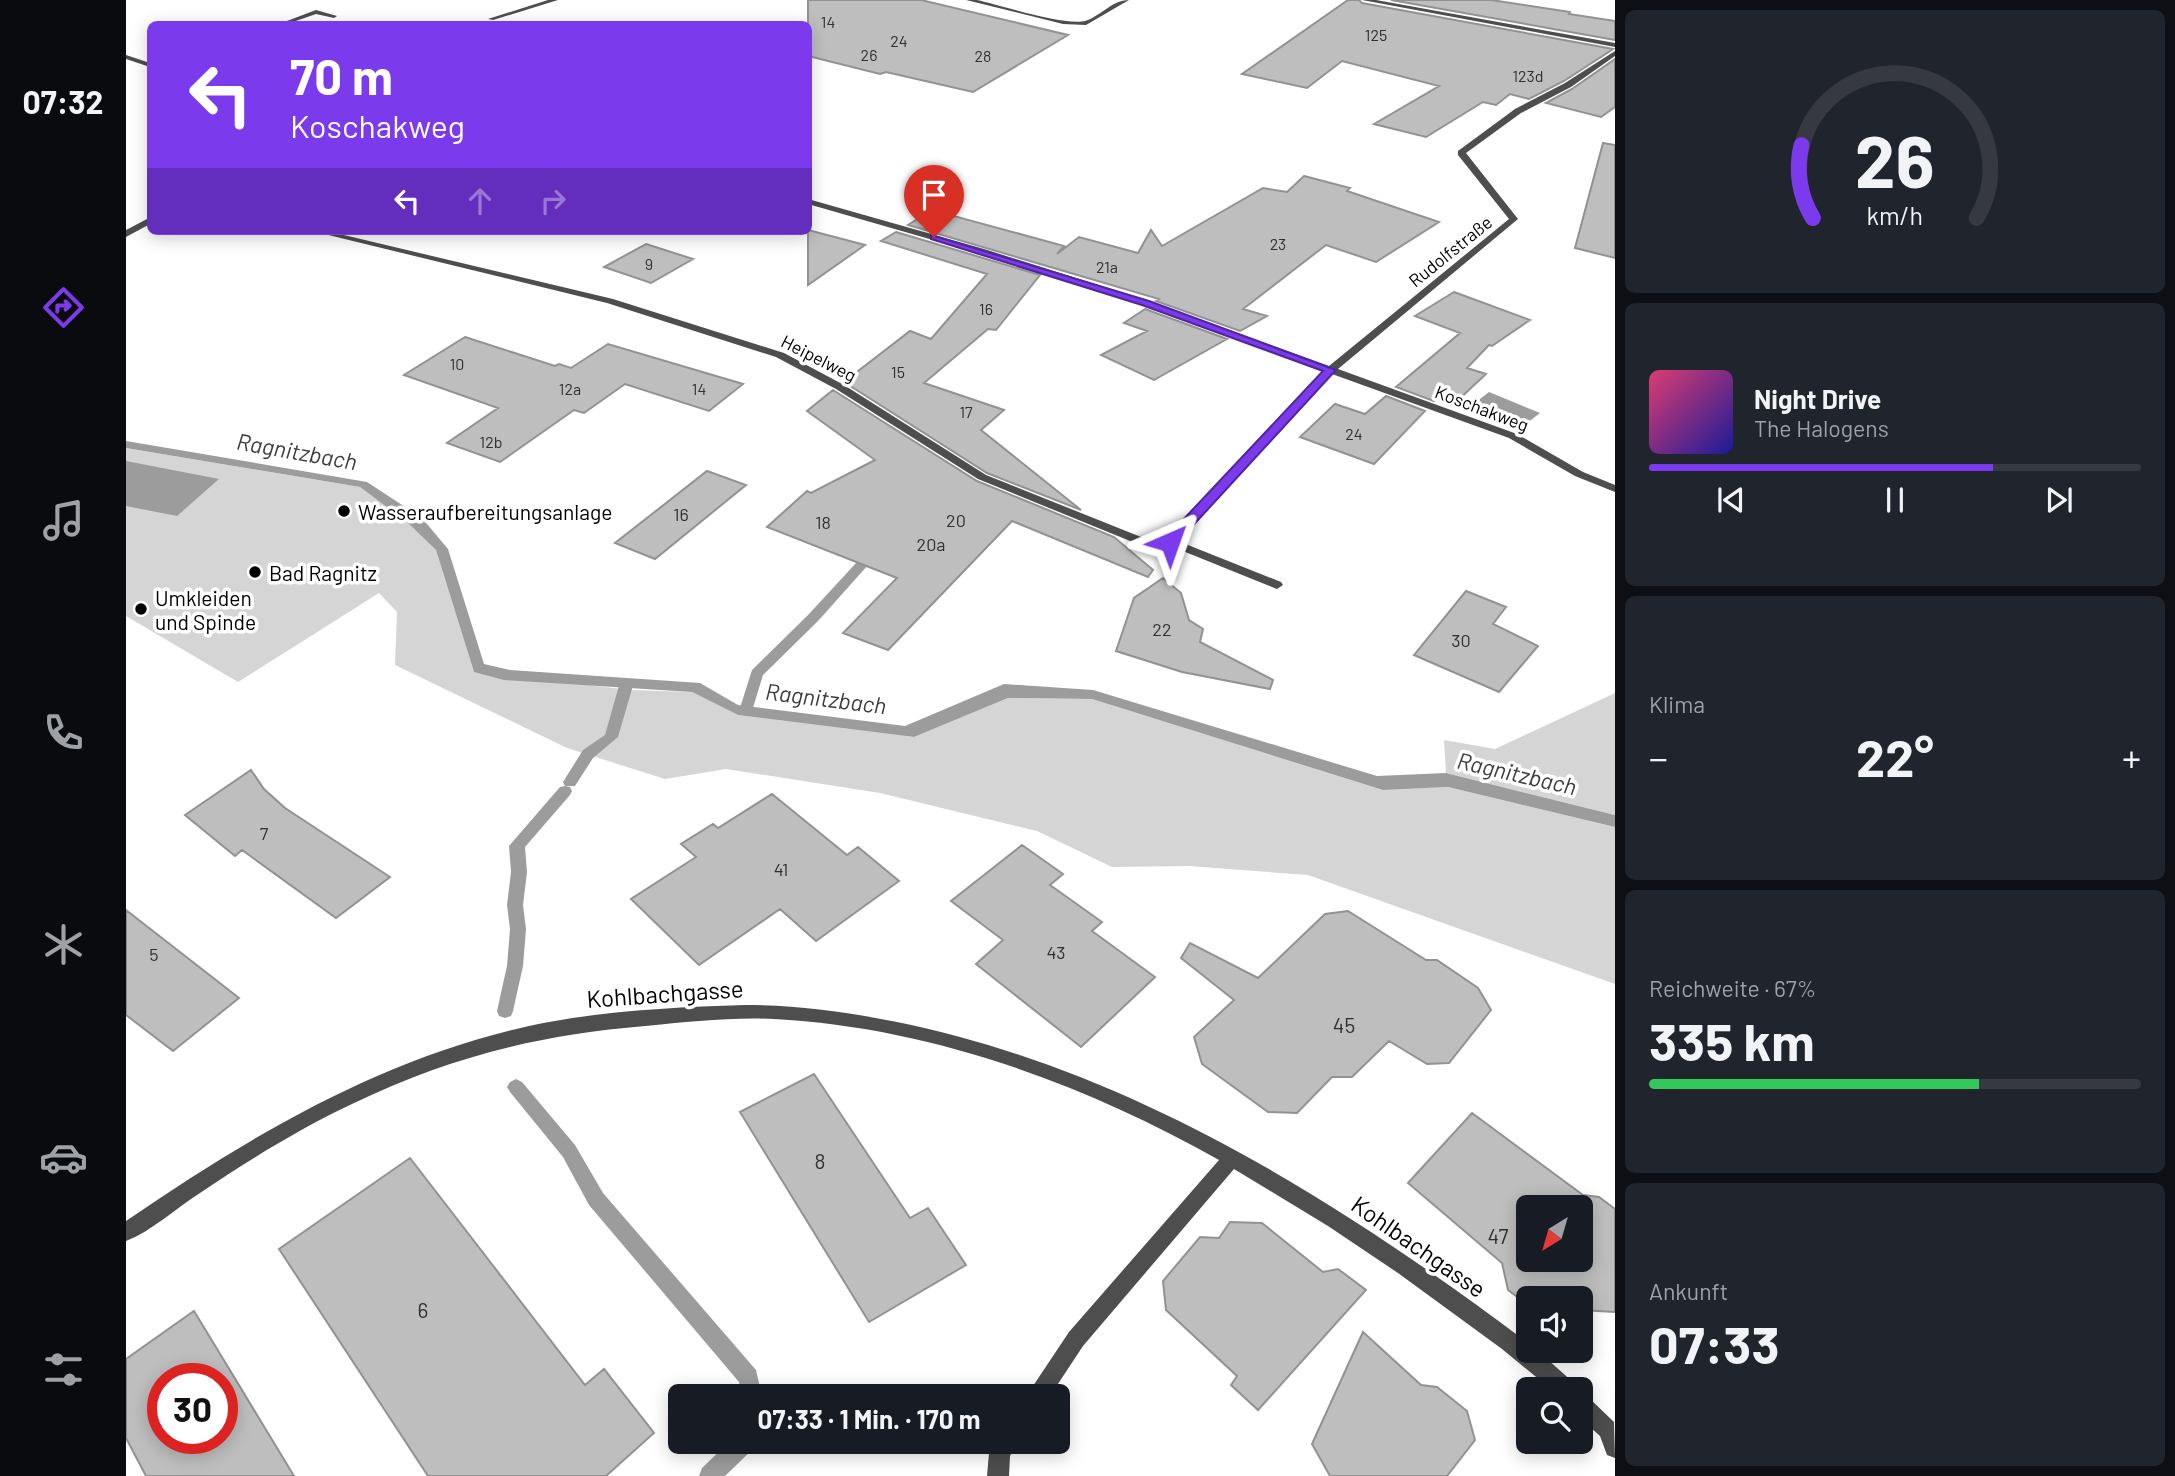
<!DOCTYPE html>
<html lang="de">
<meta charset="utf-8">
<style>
:root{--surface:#171b24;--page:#20242c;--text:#f1f3f6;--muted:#9ea1a6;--line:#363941;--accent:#7c3aed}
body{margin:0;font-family:Barlow,sans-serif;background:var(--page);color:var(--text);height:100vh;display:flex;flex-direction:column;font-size:26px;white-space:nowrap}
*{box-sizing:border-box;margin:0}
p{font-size:23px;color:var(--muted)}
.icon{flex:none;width:38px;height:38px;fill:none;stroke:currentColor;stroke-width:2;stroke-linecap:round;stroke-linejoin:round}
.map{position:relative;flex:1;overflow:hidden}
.sheet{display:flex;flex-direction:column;gap:10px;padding:10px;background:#0d0f14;width:560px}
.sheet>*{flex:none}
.guide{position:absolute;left:21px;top:21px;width:665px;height:214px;border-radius:10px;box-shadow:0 4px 18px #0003;background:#7c3aed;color:#fff;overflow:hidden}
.needle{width:46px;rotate:217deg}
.controls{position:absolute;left:1390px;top:1195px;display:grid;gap:14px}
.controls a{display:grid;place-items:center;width:77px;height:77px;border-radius:10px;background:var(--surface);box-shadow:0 4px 18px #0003;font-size:35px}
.speed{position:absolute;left:21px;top:1363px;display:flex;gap:14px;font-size:35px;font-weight:700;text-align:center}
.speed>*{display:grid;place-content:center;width:91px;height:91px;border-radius:50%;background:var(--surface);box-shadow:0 4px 18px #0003;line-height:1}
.speed .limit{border:10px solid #d22;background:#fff;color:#111}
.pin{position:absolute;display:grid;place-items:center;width:60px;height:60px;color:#fff;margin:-72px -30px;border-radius:50% 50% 50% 0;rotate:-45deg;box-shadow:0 0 7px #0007}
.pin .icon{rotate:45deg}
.me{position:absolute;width:77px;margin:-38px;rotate:43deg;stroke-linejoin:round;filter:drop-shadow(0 0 5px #0008)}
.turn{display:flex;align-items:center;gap:24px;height:147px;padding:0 28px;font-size:32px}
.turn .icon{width:91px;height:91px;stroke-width:2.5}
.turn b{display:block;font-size:49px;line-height:60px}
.lanes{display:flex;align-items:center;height:66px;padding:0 28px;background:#0003;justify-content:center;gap:35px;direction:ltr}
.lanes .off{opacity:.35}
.big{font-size:52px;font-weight:700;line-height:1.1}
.sheet .tile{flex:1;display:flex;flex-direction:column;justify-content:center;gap:10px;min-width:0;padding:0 24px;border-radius:10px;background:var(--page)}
.sheet .dial{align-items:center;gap:0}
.dial svg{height:182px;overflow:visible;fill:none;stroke:var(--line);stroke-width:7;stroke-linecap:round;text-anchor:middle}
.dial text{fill:var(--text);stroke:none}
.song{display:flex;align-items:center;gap:21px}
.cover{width:84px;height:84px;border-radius:10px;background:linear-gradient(135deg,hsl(340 70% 55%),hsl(240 70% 35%))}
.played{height:7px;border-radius:4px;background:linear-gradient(90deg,var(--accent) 70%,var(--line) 70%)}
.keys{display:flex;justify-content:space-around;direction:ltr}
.heat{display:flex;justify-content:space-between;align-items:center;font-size:38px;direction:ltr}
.charge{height:10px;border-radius:5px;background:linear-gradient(90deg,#34c759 67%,var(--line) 0)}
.trip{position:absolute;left:542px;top:1384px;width:402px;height:70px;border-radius:10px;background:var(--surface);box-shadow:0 4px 18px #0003;font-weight:700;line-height:70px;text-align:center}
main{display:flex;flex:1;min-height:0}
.dock{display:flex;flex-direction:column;width:126px;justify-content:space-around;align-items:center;background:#090b0e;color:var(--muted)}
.dock .icon{width:49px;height:49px}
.dock .current{color:var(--accent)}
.dock b{font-size:32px;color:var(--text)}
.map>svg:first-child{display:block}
</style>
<main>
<nav class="dock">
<b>07:32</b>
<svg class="icon current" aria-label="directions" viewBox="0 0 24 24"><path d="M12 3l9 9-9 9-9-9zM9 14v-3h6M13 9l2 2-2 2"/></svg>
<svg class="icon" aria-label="music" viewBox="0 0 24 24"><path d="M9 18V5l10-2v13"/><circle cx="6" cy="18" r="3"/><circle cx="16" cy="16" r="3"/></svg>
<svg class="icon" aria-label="phone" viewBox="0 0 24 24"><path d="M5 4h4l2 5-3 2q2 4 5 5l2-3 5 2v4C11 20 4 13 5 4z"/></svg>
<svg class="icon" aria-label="climate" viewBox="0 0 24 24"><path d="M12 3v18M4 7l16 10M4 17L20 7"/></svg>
<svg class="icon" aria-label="car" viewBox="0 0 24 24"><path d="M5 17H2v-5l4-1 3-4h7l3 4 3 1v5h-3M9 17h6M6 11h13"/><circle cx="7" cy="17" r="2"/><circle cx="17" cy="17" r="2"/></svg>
<svg class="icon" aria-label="filters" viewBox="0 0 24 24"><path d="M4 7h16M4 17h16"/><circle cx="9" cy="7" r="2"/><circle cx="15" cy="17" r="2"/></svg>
</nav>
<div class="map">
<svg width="1489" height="1476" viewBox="0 0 1489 1476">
<rect width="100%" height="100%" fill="#fff"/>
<!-- green -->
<path fill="#d5d5d5" d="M0,448L234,487L282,523L310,550L348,672L505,690L566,692L612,715L788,737L882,698L966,699L1257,790L1322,787L1489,827V984L1182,875L1063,866L986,867L911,831L754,793L600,769L539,779L441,748L269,665L271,612L253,593L112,682L0,616Z
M1489,693V815L1320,773L1318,740L1369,749Z"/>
<!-- water -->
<path fill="#9c9c9c" d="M1363,392L1414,413L1401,423L1350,402Z
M0,441L241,482L296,518L322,549L358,664L384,670L574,683L612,705L779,726L878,684L967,690L1251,776L1320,773L1489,815V827L1322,787L1257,790L966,699L882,698L788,737L612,715L566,692L378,680L348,672L310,550L282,523L234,487L0,448Z
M0,461L93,479L51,516L0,506Z"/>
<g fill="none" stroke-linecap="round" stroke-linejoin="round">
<!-- stream -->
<path fill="#9c9c9c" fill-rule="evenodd" d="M747,548L751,549L753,552L751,555L692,621L637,675L625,714H615L613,711L626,670L682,615L743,549Z
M501,678L508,682L492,737L467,758L449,786H439L437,782L457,750L479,735L494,682Z
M439,786L444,787L446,791L444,795L399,847L401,872L397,905L400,929L397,966L387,1011L385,1016L379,1018L373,1016L371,1011L381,966L384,929L381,905L385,872L383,846L434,787Z
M390,1079L396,1082L449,1145L477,1193L630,1370L636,1396H616L613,1382L463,1205L437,1157L384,1092L381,1087L384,1082Z
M603,1442H629L626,1450L599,1476H573L576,1468Z"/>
</g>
<!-- building -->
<path fill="#bebebe" stroke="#929292" stroke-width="2" fill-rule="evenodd" d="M682,0H795L942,35L847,92L760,72L754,74L682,56Z
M1222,0H1233L1236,3L1487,49L1438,81L1403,99L1384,94L1370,105L1357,102L1300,137L1248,124L1313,86L1216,61L1181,88L1116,74Z
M1265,0H1365L1444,12L1443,14L1489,21V40Z
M1489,59V107L1475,117L1420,103L1446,89Z
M1477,143L1489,145V258L1449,248Z
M1178,176L1224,188L1221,191L1313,222L1250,262L1200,245L1117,309L1141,316L1114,331L1030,301L1033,299L782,225L806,210L938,246L931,254L953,237L1012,253L1025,230L1036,246L1137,188L1161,192Z
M682,230L739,245L682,285Z
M770,232L914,275L870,330L862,329L798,383L878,410L855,430L955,510L861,473L718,382L784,331L805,339L861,274L755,241Z
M520,244L567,259L525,283L478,267Z
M1328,292L1404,320L1366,346L1363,345L1341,368L1360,374L1331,401L1314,395L1308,401L1270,387L1334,333L1289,316Z
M1019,309L1101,339L1028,380L975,355L1021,331L998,323Z
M339,337L429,366L433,364L445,368L482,344L617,384L583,411L499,384L458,413L448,410L374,462L321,443L372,408L278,375Z
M707,390L851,481L988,537L1027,570L1022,577L886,521L762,650L717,633L771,578L641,527L681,491L685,493L749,460L681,411Z
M1260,396L1299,411L1248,464L1174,437L1209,404L1239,414Z
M581,471L620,485L529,559L489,543Z
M1037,578L1055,593L1063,620L1077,629L1074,642L1147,680L1144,689L1056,672L990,651L1008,598Z
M1340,591L1380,607L1367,624L1412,646L1373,692L1288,655Z
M125,770L138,789L159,808L264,877L210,918L116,850L109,856L59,815Z
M646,794L721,855L732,847L773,881L690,941L654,909L573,965L505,899L570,857L555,844L587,824L592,828Z
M896,845L937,874L924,885L976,922L966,931L1029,977L955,1047L850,964L877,940L825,901Z
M0,910L113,998L47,1051L0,1015Z
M1222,911L1300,960H1311L1352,988L1365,1010L1323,1063L1301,1064L1263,1041L1226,1077H1206L1171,1113L1142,1112L1076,1064L1068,1037L1108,1000L1055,958L1064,943L1132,978L1199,914Z
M688,1074L784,1218L802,1208L840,1265L743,1322L614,1112Z
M1346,1113L1457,1195L1473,1197L1489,1209V1312L1454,1310V1298H1402V1305L1382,1290L1376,1263L1282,1183ZM1402,1208H1454V1260H1402Z
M284,1158L459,1385L478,1369L528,1433L480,1476H302L153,1249Z
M1104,1222L1136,1223L1197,1272L1212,1269L1240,1290L1132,1410L1105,1385L1111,1376L1040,1310L1037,1281L1074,1237L1093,1238Z
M68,1311L168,1476H20L0,1438V1359ZM37,1379H96V1438H37Z
M1237,1332L1295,1385L1311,1387L1341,1411L1349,1440L1321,1476H1204L1186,1444Z"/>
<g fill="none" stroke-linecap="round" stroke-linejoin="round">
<!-- minor -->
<path fill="#4e4e4e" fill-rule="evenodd" d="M422,0H432L367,20L362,19Z
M840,0H851C874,5 939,26 959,21C975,16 986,0 1003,0L960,25L937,24Z
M1236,0H1250L1489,43V47Z
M190,10L211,16L208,18L190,14L161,24H153Z
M1489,51V56L1445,87L1395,113L1340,153L1392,219L1212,369L1391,434L1457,472L1489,485V492L1449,476L1383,438L1206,374L1052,541L1155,582L1157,585L1151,589L1042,545L1009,543L852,479L710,389L650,357L481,303L186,231H201L487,299L658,353L718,385L860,475L1015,537L1041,538L1198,371L1017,305L852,253L682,204V199L858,249L1023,301L1203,366L1383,219L1332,155V151L1389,109L1439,83Z
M0,55L24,63V67L0,59Z
M21,219H24V224L0,237V230Z
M619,1005C670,1005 721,1012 771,1022C1006,1070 1213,1201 1402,1343V1351H1412L1448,1383L1451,1390H1426L1376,1349L1272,1273L1202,1226L1108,1169L957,1346L924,1396H902L905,1389L943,1332L1093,1160C959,1084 803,1027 648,1019C605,1017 562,1022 519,1026C412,1035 323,1057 226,1104C173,1129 123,1160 74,1193C50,1208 26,1231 0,1241V1221C124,1136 254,1059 403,1026C473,1011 548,1007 619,1005Z
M1454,1393L1461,1396L1488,1422L1489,1458L1481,1455L1474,1436L1454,1418Z
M869,1442H892L884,1456L883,1476H861L863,1453Z"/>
</g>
<!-- route -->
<path fill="#7c3aed" stroke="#51269a" stroke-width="2" d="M805,235L1023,301L1210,370L1049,545H1039V539L1197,371L1016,305L805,239Z"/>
<!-- markers -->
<g fill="#000" stroke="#fff" stroke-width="2.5">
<circle cx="218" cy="511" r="7"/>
<circle cx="129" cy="572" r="7"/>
<circle cx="15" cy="609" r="7"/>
</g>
<g text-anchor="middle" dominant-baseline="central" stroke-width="7" stroke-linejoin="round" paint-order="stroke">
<!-- far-number labels -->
<g font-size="16" fill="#303030">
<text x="702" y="21">14</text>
<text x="1250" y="34">125</text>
<text x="773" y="40">24</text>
<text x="743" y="54">26</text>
<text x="857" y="55">28</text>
<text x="1402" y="75">123d</text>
<text x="1152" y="243">23</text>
<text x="523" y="263">9</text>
<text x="981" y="266">21a</text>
<text x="860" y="308">16</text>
<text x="331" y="363">10</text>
<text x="772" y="371">15</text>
<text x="444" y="388">12a</text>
<text x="573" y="388">14</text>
<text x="840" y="411">17</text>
<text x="1228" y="433">24</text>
<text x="365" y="441">12b</text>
</g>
<!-- far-street labels -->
<g font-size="18" fill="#000" stroke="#fff">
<text transform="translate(1324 251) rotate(-39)">Rudolfstraße</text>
<text transform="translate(693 358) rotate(27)">Heipelweg</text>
<text transform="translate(1356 408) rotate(21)">Koschakweg</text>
</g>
<!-- number labels -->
<g font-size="18" fill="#303030">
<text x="555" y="514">16</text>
<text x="830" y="520">20</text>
<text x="697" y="522">18</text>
<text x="805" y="544">20a</text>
<text x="1036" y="629">22</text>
<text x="1335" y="640">30</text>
<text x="138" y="833">7</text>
<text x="655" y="869">41</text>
<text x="930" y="952">43</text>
<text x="28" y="954">5</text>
</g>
<!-- poi labels -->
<g font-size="21" fill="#000" stroke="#fff" text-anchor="start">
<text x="232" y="511">Wasseraufbereitungsanlage</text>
<text x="143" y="572">Bad Ragnitz</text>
<text x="29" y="597">Umkleiden<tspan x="29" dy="24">und Spinde</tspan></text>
</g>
<!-- near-number labels -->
<g font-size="21" fill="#303030">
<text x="1218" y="1024">45</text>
<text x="694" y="1160">8</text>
<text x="1372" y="1235">47</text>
<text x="297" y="1309">6</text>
</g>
<!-- water labels -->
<g font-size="23" font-style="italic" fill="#3d3d3d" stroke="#fff">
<text transform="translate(171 451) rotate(10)">Ragnitzbach</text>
<text transform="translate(700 698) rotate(7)">Ragnitzbach</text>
<text transform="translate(1391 773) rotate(13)">Ragnitzbach</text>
</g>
<!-- near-street labels -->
<g font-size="24" fill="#000" stroke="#fff">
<text transform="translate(539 993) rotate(-4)">Kohlbachgasse</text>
<text transform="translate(1293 1246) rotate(35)">Kohlbachgasse</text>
</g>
</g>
</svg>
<div class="controls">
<a><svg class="needle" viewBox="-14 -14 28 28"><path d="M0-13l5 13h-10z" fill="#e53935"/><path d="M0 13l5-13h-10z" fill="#9ea1a6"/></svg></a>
<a><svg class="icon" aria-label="sound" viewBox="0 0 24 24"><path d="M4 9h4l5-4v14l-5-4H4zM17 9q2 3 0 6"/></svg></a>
<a><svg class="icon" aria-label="search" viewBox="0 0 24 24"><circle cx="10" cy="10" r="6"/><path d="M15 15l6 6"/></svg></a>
</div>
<div class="speed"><div class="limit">30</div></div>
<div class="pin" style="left:808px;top:237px;background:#d93025"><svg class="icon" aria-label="arrive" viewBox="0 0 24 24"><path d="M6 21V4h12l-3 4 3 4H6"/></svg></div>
<svg class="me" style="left:1044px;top:542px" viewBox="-20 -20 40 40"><path d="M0-17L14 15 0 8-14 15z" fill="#7c3aed" stroke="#fff" stroke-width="4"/></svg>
<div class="trip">07:33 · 1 Min. · 170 m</div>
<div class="guide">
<div class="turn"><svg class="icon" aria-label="left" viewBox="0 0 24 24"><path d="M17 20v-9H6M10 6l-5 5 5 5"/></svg><div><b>70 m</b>Koschakweg</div></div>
<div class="lanes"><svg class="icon" aria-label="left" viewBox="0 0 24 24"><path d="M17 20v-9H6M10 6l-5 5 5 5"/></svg><svg class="icon off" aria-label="ahead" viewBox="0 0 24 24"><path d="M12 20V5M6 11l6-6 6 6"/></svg><svg class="icon off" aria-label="right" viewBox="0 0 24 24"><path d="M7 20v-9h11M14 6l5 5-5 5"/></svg></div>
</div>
</div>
<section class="sheet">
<div class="tile dial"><svg viewBox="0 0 100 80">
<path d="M14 69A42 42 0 1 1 86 69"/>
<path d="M14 69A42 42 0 0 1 9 37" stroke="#7c3aed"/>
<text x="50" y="56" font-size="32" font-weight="700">26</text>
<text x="50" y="72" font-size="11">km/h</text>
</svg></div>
<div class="tile">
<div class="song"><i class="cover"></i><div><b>Night Drive</b><p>The Halogens</p></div></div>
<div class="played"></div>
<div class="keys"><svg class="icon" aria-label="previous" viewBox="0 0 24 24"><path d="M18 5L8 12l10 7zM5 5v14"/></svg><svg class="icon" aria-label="pause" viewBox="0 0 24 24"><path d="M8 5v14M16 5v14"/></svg><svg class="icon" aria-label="next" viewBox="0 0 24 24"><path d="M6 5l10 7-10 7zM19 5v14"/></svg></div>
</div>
<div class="tile"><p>Klima</p>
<div class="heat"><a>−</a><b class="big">22°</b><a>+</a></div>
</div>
<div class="tile"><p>Reichweite · 67%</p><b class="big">335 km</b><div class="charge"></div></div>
<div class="tile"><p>Ankunft</p><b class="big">07:33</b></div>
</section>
</main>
